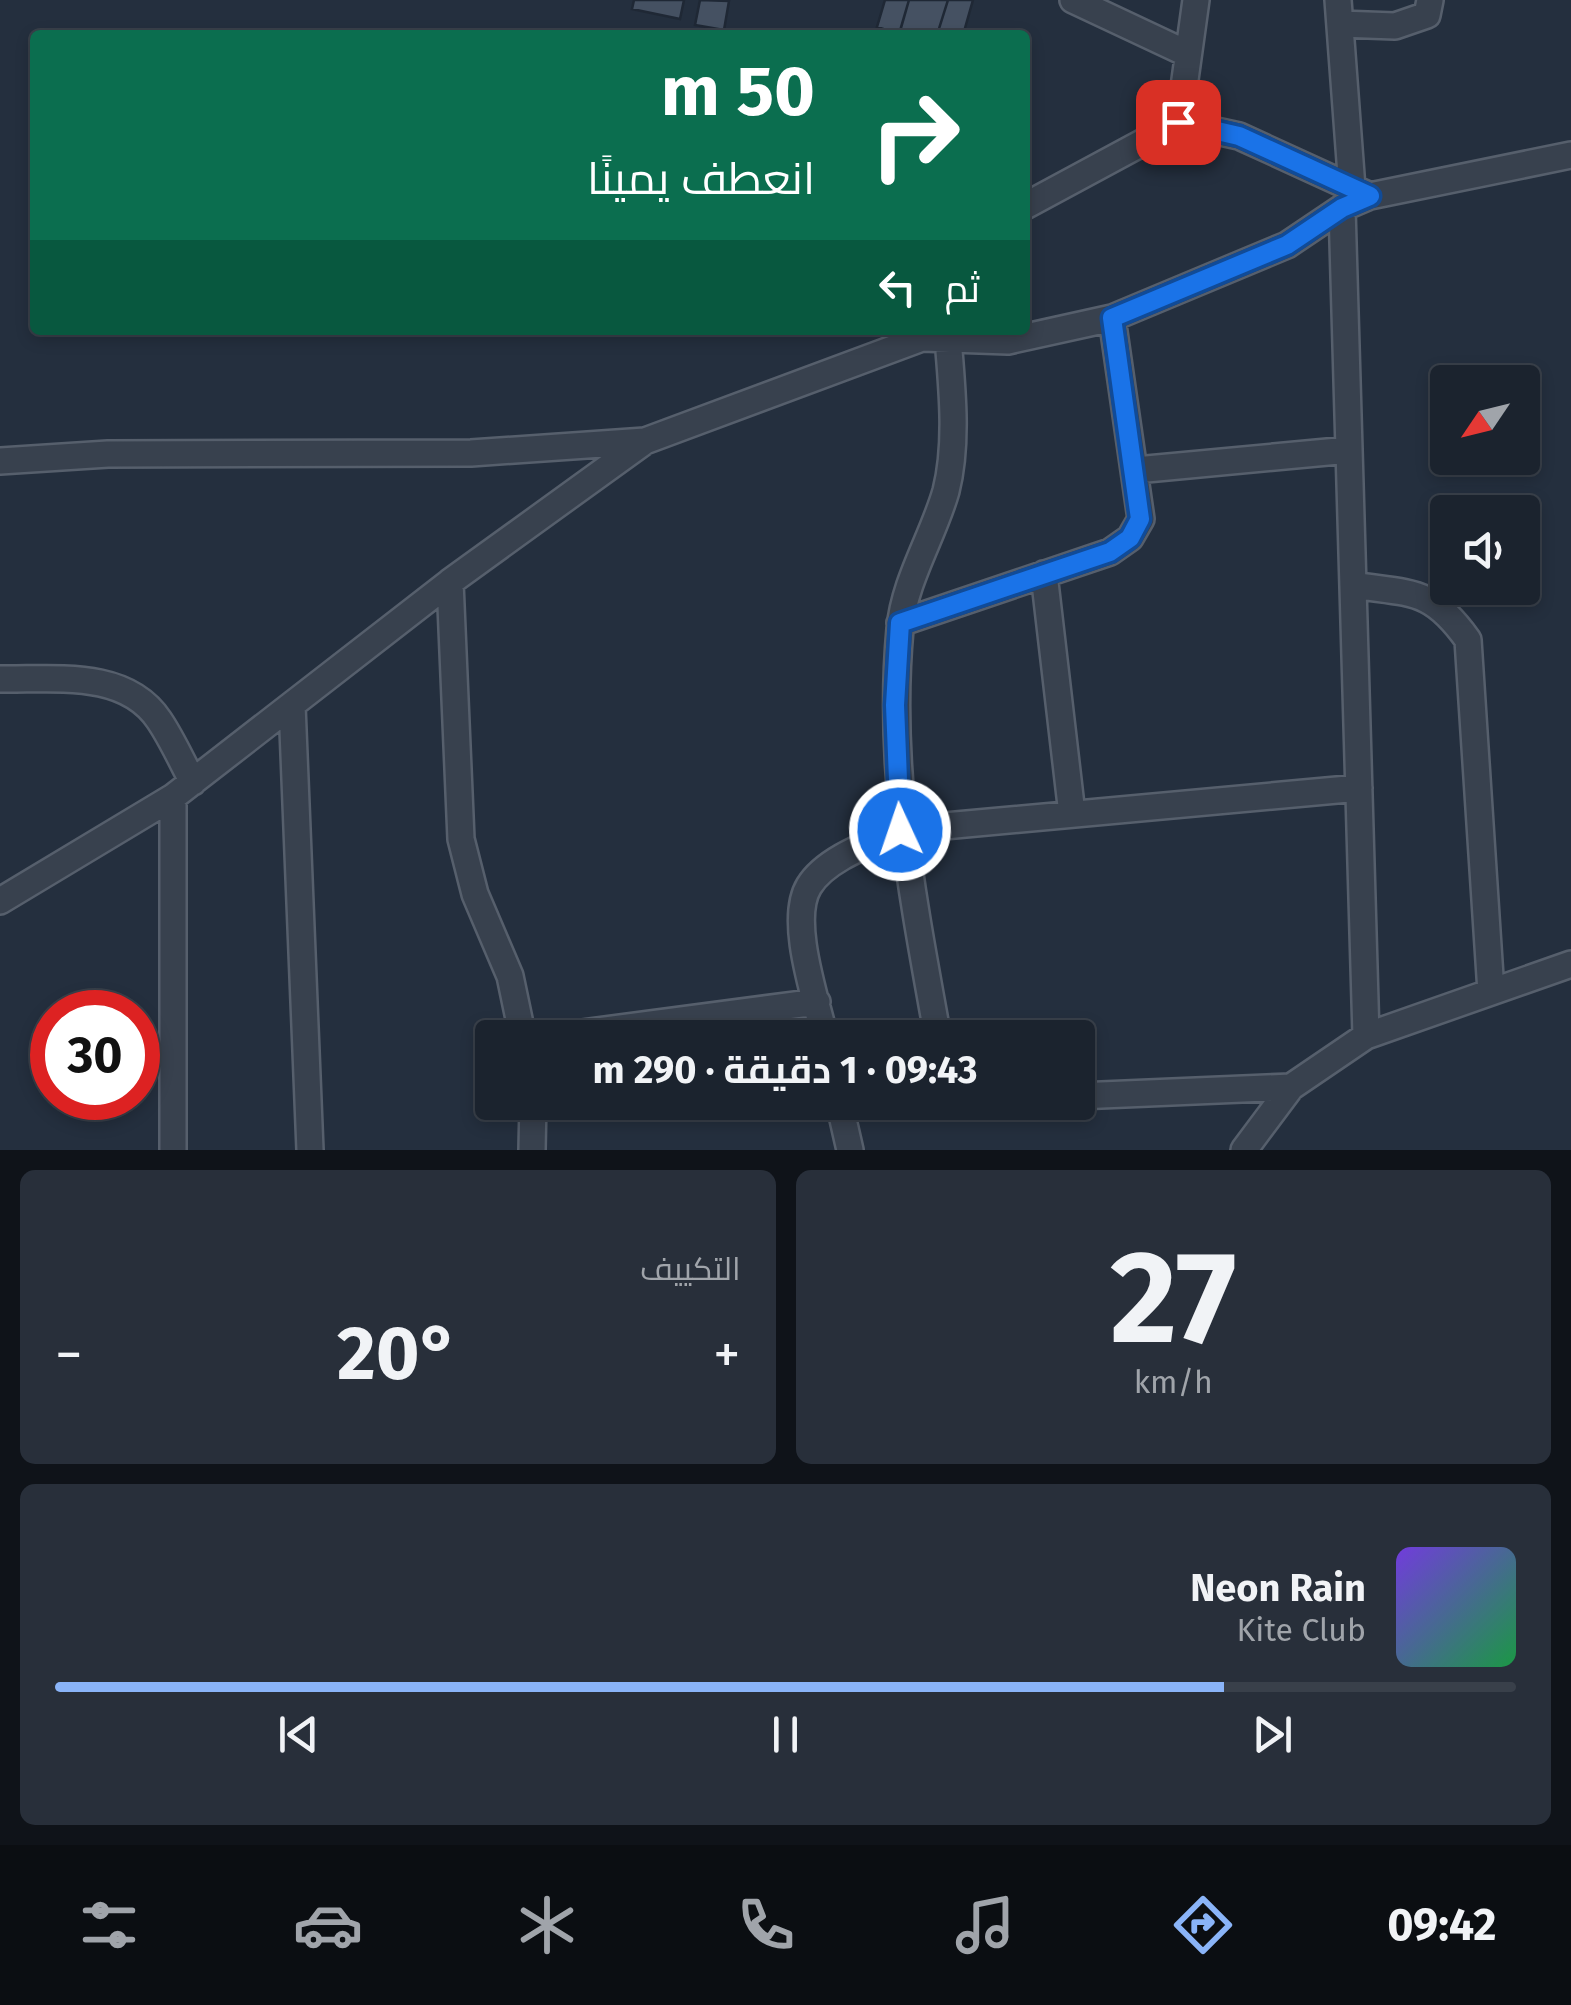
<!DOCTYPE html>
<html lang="ar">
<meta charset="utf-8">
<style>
:root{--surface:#1b232e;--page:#282f3a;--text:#f1f3f6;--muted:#a0a4aa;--line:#39404a;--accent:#8ab4f8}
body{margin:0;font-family:"Fira Sans",Cairo,sans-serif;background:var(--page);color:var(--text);direction:rtl;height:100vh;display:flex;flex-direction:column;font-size:38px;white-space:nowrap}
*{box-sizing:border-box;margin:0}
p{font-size:32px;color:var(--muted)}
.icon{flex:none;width:55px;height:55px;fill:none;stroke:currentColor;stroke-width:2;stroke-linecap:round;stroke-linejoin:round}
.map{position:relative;height:1150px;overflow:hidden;direction:ltr}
.drawer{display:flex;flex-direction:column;gap:20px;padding:20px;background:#0f1319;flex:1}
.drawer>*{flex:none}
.hud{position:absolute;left:30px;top:30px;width:1000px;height:305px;border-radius:10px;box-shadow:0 5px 15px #0003,0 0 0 2px var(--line);direction:rtl;background:#0b6e4f;color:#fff;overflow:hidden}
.needle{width:65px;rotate:235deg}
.tools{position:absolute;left:1430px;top:365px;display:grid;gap:20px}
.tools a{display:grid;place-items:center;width:110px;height:110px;border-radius:10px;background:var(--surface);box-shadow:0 5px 15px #0003,0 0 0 2px var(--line);font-size:50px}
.speed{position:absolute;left:30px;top:990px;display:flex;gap:20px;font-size:50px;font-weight:700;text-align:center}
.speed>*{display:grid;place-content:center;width:130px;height:130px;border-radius:50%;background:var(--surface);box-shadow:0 5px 15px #0003,0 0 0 2px var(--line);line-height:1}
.speed .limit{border:15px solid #d22;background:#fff;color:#111}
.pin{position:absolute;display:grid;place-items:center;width:85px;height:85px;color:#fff;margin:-42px;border-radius:20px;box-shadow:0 5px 15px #0006}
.me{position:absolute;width:110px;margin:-55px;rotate:357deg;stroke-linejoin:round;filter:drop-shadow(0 0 8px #0008)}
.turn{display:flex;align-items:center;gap:35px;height:210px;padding:0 50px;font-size:45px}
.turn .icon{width:130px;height:130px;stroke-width:2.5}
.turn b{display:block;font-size:70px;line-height:85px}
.then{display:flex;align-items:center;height:95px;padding:0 50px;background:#0003;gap:20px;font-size:38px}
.big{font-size:75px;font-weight:700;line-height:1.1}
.drawer .widget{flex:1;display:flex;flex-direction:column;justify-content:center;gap:15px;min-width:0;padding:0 35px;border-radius:15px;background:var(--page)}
.drawer .dial{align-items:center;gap:0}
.dial b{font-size:130px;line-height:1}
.song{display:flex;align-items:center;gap:30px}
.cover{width:120px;height:120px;border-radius:15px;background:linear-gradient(135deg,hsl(260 70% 55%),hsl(140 70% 35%))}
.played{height:10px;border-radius:5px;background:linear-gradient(90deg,var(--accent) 80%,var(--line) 80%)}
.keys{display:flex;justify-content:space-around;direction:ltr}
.heat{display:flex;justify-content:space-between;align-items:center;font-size:55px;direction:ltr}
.drawer .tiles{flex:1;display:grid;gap:20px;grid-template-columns:1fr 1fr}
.widget:last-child{grid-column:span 2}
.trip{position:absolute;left:475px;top:1020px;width:620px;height:100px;border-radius:10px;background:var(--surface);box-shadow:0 5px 15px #0003,0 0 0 2px var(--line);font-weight:700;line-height:100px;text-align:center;direction:rtl}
.tab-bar{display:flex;height:160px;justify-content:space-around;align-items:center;background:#0b0e12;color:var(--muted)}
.tab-bar .icon{width:70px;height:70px}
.tab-bar .selected{color:var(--accent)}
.tab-bar b{font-size:45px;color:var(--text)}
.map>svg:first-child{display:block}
</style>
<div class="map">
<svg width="1571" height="1150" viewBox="0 0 1571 1150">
<rect width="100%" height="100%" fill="#242f3e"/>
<!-- building -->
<path fill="#455162" stroke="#1f2835" stroke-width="2.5" d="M634,0H684L680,19L632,9Z
M700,0L729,1L724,30L695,25Z
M885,0H909L899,34L877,27Z
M909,0H948L937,35H899Z
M948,0H973L963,35H937Z"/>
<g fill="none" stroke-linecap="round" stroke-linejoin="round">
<defs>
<path id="minor" d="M1073,0L1188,54
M1338,0L1352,188
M1340,24L1395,26L1427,15L1430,0
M1179,123L1239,136L1370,196
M1025,206L1179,123L1196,0
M1342,208L1366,1036
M0,461L108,454L471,453L645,441L922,338L1008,341L1112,318L1287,245L1342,208L1370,196L1571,155
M1136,470L1349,450
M1044,574L1072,814
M450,582L461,839L475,894L510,976L523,1038
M1353,585C1412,594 1431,588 1468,640L1491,992
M900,623L1110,552L1130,538L1141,519L1112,318
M0,679C53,680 125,669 159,720C172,739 182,762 193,782
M292,705L310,1150
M173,797V1150
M0,901L173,797L450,582L645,441
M544,1038L817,1002
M825,1038C816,999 788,920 809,886C826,858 872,843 901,830L1359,788
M938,1038C913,899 887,770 900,629C904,581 933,537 946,491C958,444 952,387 948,339
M1078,1096L1291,1087
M839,1102L850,1150
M840,1106L928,1102
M532,1150L533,1102
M1244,1150L1291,1087L1366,1036L1571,964"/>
</defs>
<!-- minor casing -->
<use href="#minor" stroke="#565f6c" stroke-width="30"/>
<!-- minor -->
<use href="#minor" stroke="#38414e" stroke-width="25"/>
</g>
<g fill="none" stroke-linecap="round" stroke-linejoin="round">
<defs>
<path id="route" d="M900,830L895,705L900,623L1110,552L1130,538L1140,519L1112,318L1287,245L1342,208L1370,196L1239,136L1178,122"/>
</defs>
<!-- route casing -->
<use href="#route" stroke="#114b97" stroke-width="25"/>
<!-- route -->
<use href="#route" stroke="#1a73e8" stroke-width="18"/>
</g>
</svg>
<div class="tools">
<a><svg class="needle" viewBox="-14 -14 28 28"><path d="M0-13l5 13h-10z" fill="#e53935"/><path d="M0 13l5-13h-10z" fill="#a0a4aa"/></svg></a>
<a><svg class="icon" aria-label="sound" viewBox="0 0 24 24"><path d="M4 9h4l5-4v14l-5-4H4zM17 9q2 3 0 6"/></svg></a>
</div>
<div class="speed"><div class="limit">30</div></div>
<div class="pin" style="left:1178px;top:122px;background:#d93025"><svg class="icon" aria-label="arrive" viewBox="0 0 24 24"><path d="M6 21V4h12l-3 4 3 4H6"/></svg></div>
<svg class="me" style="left:900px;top:830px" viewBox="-20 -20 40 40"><circle r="17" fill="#1a73e8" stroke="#fff" stroke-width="3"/><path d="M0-11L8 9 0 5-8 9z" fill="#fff"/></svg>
<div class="trip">09:43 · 1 دقيقة · 290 m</div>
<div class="hud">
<div class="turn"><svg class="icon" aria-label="right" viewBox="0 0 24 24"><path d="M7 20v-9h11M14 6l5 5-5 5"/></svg><div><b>50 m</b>انعطف يمينًا</div></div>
<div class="then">ثم<svg class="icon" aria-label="left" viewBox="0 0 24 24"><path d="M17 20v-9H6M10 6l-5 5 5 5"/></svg></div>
</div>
</div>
<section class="drawer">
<div class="tiles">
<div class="widget dial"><b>27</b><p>km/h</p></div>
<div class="widget"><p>التكييف</p>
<div class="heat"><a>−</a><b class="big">20°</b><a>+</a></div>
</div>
<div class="widget">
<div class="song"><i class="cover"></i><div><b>Neon Rain</b><p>Kite Club</p></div></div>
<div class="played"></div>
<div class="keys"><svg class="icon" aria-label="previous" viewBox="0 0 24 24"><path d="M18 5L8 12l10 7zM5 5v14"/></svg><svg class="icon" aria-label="pause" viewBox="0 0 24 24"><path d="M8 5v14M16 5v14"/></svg><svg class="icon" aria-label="next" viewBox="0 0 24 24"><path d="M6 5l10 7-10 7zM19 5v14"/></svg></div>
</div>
</div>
</section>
<nav class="tab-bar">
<b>09:42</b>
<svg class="icon selected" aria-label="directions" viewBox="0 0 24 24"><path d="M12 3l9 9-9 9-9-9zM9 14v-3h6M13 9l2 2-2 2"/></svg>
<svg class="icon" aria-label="music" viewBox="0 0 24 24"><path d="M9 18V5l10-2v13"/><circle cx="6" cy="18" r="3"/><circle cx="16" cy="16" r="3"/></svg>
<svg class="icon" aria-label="phone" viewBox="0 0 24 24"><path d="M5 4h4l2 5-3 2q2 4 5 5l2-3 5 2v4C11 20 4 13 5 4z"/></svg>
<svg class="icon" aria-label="climate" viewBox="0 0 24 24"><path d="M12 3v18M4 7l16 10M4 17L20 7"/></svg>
<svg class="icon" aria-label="car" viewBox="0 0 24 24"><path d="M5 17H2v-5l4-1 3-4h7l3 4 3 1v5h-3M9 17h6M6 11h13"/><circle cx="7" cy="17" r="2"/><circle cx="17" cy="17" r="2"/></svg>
<svg class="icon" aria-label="filters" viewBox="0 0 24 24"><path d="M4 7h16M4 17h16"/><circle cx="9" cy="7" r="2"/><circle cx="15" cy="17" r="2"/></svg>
</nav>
